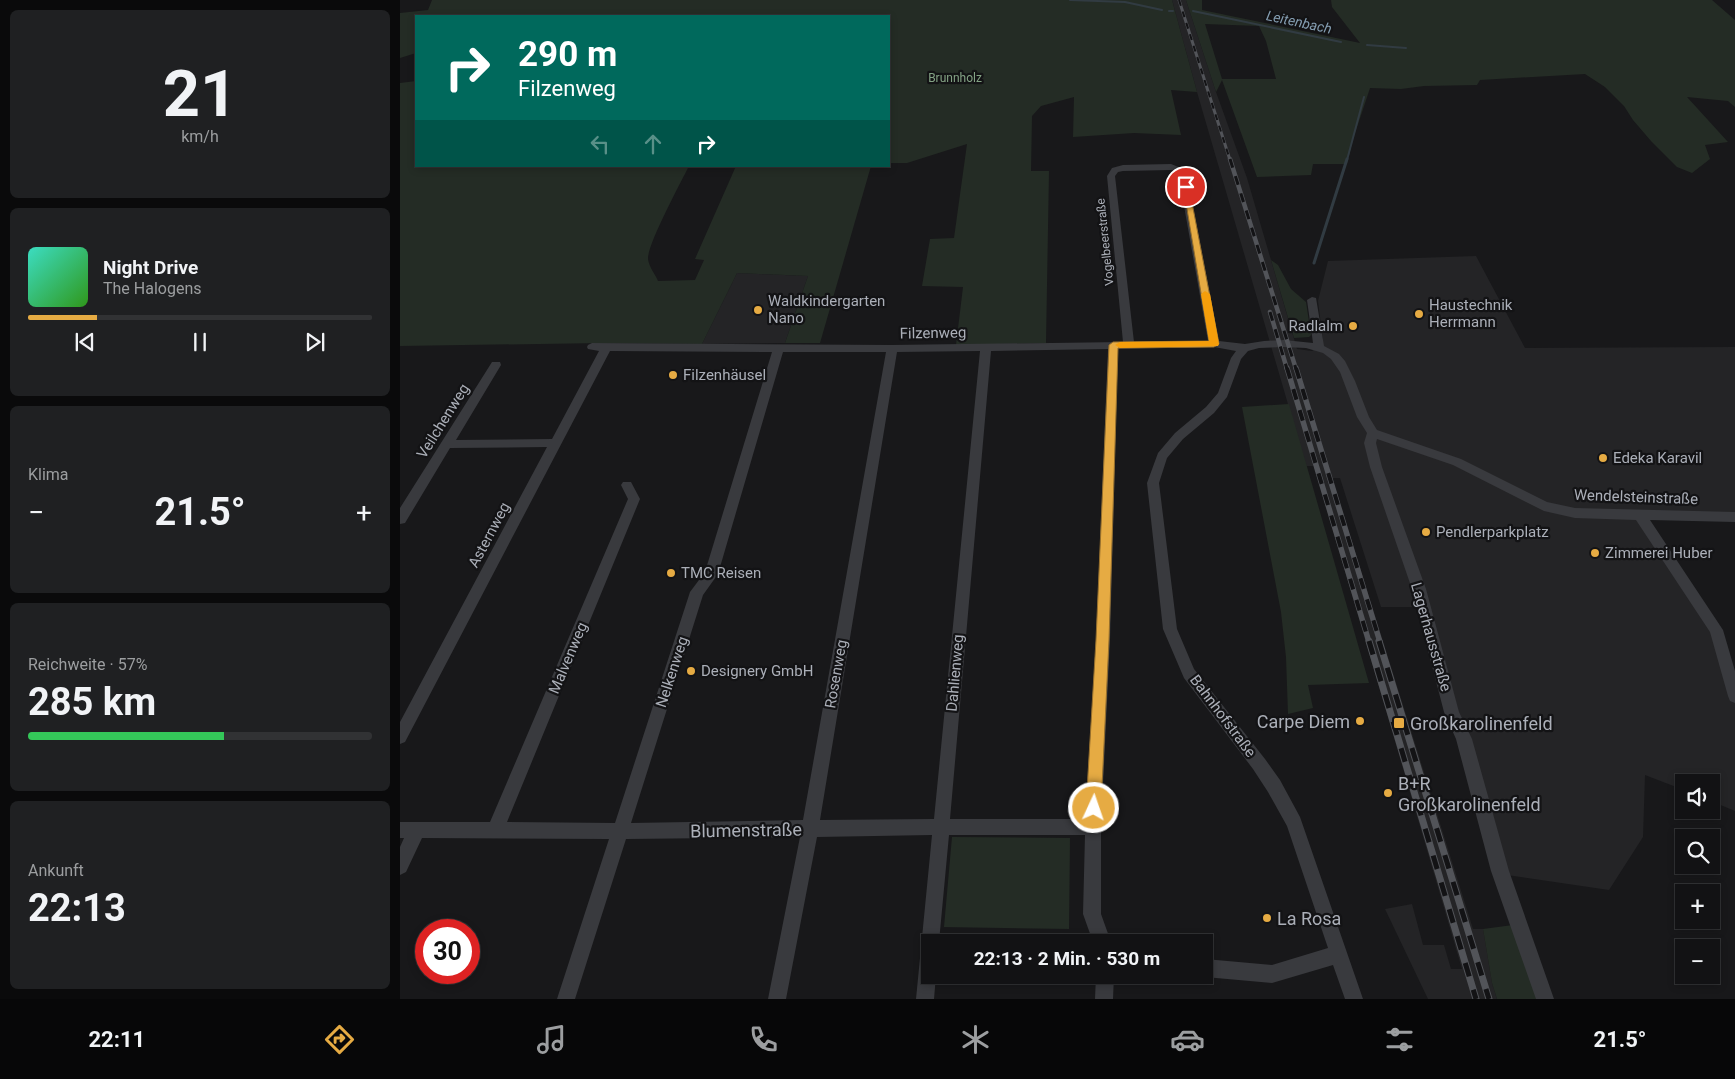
<!DOCTYPE html>
<html lang="de">
<meta charset="utf-8">
<style>
:root{--surface:#121214;--page:#1f2022;--text:#f1f3f6;--muted:#9c9ea0;--line:#313234;--accent:#e6ab43}
body{margin:0;font-family:Roboto,sans-serif;background:var(--page);color:var(--text);height:100vh;display:flex;flex-direction:column;font-size:19px;white-space:nowrap}
*{box-sizing:border-box;margin:0}
p{font-size:16px;color:var(--muted)}
.icon{flex:none;width:28px;height:28px;fill:none;stroke:currentColor;stroke-width:2;stroke-linecap:round;stroke-linejoin:round}
.map{position:relative;flex:1;overflow:hidden}
.sheet{display:flex;flex-direction:column;gap:10px;padding:10px;background:#0a0a0b;width:400px}
.sheet>*{flex:none}
.hud{position:absolute;left:15px;top:15px;width:475px;height:152px;border-radius:0px;box-shadow:0 2px 8px #0003,0 0 0 1px var(--line);background:#00695c;color:#fff;overflow:hidden}
.fabs{position:absolute;left:1275px;top:774px;display:grid;gap:10px}
.fabs a{display:grid;place-items:center;width:45px;height:45px;border-radius:0px;background:var(--surface);box-shadow:0 2px 8px #0003,0 0 0 1px var(--line);font-size:25px}
.speed{position:absolute;left:15px;top:919px;display:flex;gap:10px;font-size:25px;font-weight:700;text-align:center}
.speed>*{display:grid;place-content:center;width:65px;height:65px;border-radius:50%;background:var(--surface);box-shadow:0 2px 8px #0003,0 0 0 1px var(--line);line-height:1}
.speed .limit{border:8px solid #d22;background:#fff;color:#111}
.pin{position:absolute;display:grid;place-items:center;width:42px;height:42px;color:#fff;margin:-21px;border:2px solid #fff;border-radius:50%;box-shadow:0 1px 5px #0007}
.me{position:absolute;width:55px;margin:-28px;rotate:3deg;stroke-linejoin:round;filter:drop-shadow(0 0 4px #0008)}
.turn{display:flex;align-items:center;gap:18px;height:105px;padding:0 20px;font-size:22px}
.turn .icon{width:65px;height:65px;stroke-width:2.5}
.turn b{display:block;font-size:35px;line-height:42px}
.lanes{display:flex;align-items:center;height:48px;padding:0 20px;background:#0003;justify-content:center;gap:25px;direction:ltr}
.lanes .off{opacity:.35}
.big{font-size:38px;font-weight:700;line-height:1.1}
.sheet .card{flex:1;display:flex;flex-direction:column;justify-content:center;gap:8px;min-width:0;padding:0 18px;border-radius:8px;background:var(--page)}
.sheet .dial{align-items:center;gap:0}
.dial b{font-size:65px;line-height:1}
.song{display:flex;align-items:center;gap:15px}
.cover{width:60px;height:60px;border-radius:8px;background:linear-gradient(135deg,hsl(170 70% 55%),hsl(110 70% 35%))}
.played{height:5px;border-radius:2px;background:linear-gradient(90deg,var(--accent) 20%,var(--line) 20%)}
.keys{display:flex;justify-content:space-around;direction:ltr}
.heat{display:flex;justify-content:space-between;align-items:center;font-size:28px;direction:ltr}
.charge{height:8px;border-radius:4px;background:linear-gradient(90deg,#34c759 57%,var(--line) 0)}
.trip{position:absolute;left:521px;top:934px;width:292px;height:50px;border-radius:0px;background:var(--surface);box-shadow:0 2px 8px #0003,0 0 0 1px var(--line);font-weight:700;line-height:50px;text-align:center}
.tabs{display:flex;height:80px;justify-content:space-around;align-items:center;background:#070708;color:var(--muted)}
.tabs .icon{width:35px;height:35px}
.tabs .current{color:var(--accent)}
.tabs b{font-size:22px;color:var(--text)}
main{display:flex;flex:1;min-height:0}
.map>svg:first-child{display:block}
</style>
<main>
<section class="sheet">
<div class="card dial"><b>21</b><p>km/h</p></div>
<div class="card">
<div class="song"><i class="cover"></i><div><b>Night Drive</b><p>The Halogens</p></div></div>
<div class="played"></div>
<div class="keys"><svg class="icon" aria-label="previous" viewBox="0 0 24 24"><path d="M18 5L8 12l10 7zM5 5v14"/></svg><svg class="icon" aria-label="pause" viewBox="0 0 24 24"><path d="M8 5v14M16 5v14"/></svg><svg class="icon" aria-label="next" viewBox="0 0 24 24"><path d="M6 5l10 7-10 7zM19 5v14"/></svg></div>
</div>
<div class="card"><p>Klima</p>
<div class="heat"><a>−</a><b class="big">21.5°</b><a>+</a></div>
</div>
<div class="card"><p>Reichweite · 57%</p><b class="big">285 km</b><div class="charge"></div></div>
<div class="card"><p>Ankunft</p><b class="big">22:13</b></div>
</section>
<div class="map">
<svg width="1335" height="999" viewBox="0 0 1335 999">
<rect width="100%" height="100%" fill="#18181a"/>
<!-- built -->
<path fill="#242426" d="M772,0H786L816,92L847,178L897,349L912,351L923,341L918,301L928,261L1076,256L1125,348L1335,347V517L1239,514L1308,617L1335,696V811L1311,801V782H1284V790L1245,775L1243,837L1209,890L1107,875L1059,714L1030,607H981L940,478H932L1073,929H1083L1092,983L1097,999H1028L985,909L1012,904L1023,945H1044L1051,969H1062L914,466H906L797,92Z
M337,273L408,276L385,343L302,344Z"/>
<!-- green -->
<path fill="#242c25" fill-rule="evenodd" d="M32,0H772L797,92L771,90L781,135L734,133L673,137L674,97L641,106L632,116L631,171H649L646,343L556,345L563,287L522,286L530,239L554,238L567,144L507,163H489V16H16V53L0,58V13L28,10Z
M786,0H802V10L960,43L932,7L931,0H1312L1335,20V107L1328,101L1287,97L1328,142L1305,145L1310,159L1292,173L1277,167L1251,141L1233,120L1224,106L1205,87L1185,74L1080,80L1077,85L1024,86L1001,89L970,88L953,139L947,164H913L911,175L857,177L822,80L816,92ZM805,24L859,26L866,41L876,79H822Z
M16,81V166H289C281,182 247,245 248,259C249,267 255,274 258,281L295,280L304,260L295,259L336,166H471L420,343H385L408,276L337,273L302,344L202,343L0,346V83Z
M871,260L878,265L891,289L906,302L911,335L909,337L894,338Z
M889,404L969,683L908,685L913,708L888,714L886,657L881,612L842,407Z
M552,837L670,838L669,929L544,927Z
M1113,925L1137,999H1097L1092,983L1083,929Z"/>
<g fill="none" stroke-linecap="round" stroke-linejoin="round">
<!-- stream-far1 -->
<path stroke="#313b42" stroke-width="2" d="M670,0L725,2L762,10
M769,11H773
M793,11L941,42
M967,45L1006,48
M947,160L964,97"/>
<!-- stream -->
<path stroke="#313b42" stroke-width="3" d="M914,263L947,159"/>
<!-- minor -->
<path fill="#393a3e" fill-rule="evenodd" d="M771,164L786,170L819,341L845,344L864,341L884,340L913,343L907,300L912,297L916,298L924,346L939,354L945,361L955,381L969,417L977,430L1061,459L1147,502L1175,508L1335,512V522L1250,520L1323,630L1335,671V703L1330,701L1328,696L1310,632L1236,520L1175,518L1144,511L1053,465L977,439L976,443L982,467L1026,589L1059,712L1072,739L1109,871L1154,999H1136L1091,871L1056,739L1044,712L1012,589L970,467L964,443L967,433L957,417L940,372L931,359L923,353L906,348L884,347L859,348L848,351L841,359L827,397L814,413L783,439L767,458L759,483L777,629L794,669L865,759L880,780L900,817L963,999H945L933,965L872,983L805,977L800,975H805V959L872,965L928,948L887,826L868,792L853,769L784,678L763,629L747,483L758,453L775,433L806,407L818,393L831,358L836,351L814,347L718,349L710,640L701,827V914L711,942H693L683,914L685,835H549L539,942H530V975H536L534,999H516L532,835L417,837L386,999H368L400,837L226,839L175,999H157L209,839L22,838L6,872L0,875V847L4,838H0V822H90L228,499L221,485L223,482H231L240,499L107,822L215,823L290,592L305,572L372,352L210,351L5,742L0,744V722L147,447L50,448L5,523L0,524V508L92,362H100L101,365L56,440L152,439L199,351L188,349L187,347L188,345L192,343L492,345L723,342L707,176L712,168L723,165ZM771,170L778,172L808,341L734,342L715,176L718,172L723,171ZM708,349L696,640L685,819H550L591,351ZM580,351L534,819L420,820L497,352ZM383,352H486L403,820L231,823L303,595L318,574Z
M696,975H714L713,999H695Z"/>
<defs>
<path id="rail-far3" d="M779,0L830,160"/>
<path id="rail-far2" d="M830,159L896,369
M870,312L887,369"/>
<path id="rail-far1" d="M887,368L969,642
M896,368L980,642"/>
<path id="rail" d="M969,641L1076,999
M979,641L1089,999"/>
</defs>
<!-- rail-far3 casing -->
<use href="#rail-far3" stroke="#525459" stroke-width="3"/>
<!-- rail-far2 casing -->
<use href="#rail-far2" stroke="#525459" stroke-width="4.5"/>
<!-- rail-far1 casing -->
<use href="#rail-far1" stroke="#525459" stroke-width="5.5"/>
<!-- rail casing -->
<use href="#rail" stroke="#525459" stroke-width="7"/>
<!-- rail-far3 -->
<use href="#rail-far3" stroke="#131315" stroke-width="2" stroke-dasharray="6" stroke-linecap="butt"/>
<!-- rail-far2 -->
<use href="#rail-far2" stroke="#131315" stroke-width="3" stroke-dasharray="9" stroke-linecap="butt"/>
<!-- rail-far1 -->
<use href="#rail-far1" stroke="#131315" stroke-width="4" stroke-dasharray="11" stroke-linecap="butt"/>
<!-- rail -->
<use href="#rail" stroke="#131315" stroke-width="5" stroke-dasharray="14" stroke-linecap="butt"/>
</g>
<!-- route -->
<path fill="#e6ab43" stroke="#966f2c" d="M783,185L789,187L819,344L814,347L718,348L709,640L701,808L699,814L694,816L689,814L686,808L696,640L709,345L713,342L809,341Z"/>
<!-- slow -->
<path fill="#f59e0b" d="M805,291L810,294L819,344L818,346L720,348L715,345L720,342L809,341L801,294Z"/>
<!-- markers -->
<g fill="#e6ab43" stroke="#131315" stroke-width="2">
<circle cx="358" cy="310" r="5"/>
<circle cx="1019" cy="314" r="5"/>
<circle cx="953" cy="326" r="5"/>
<circle cx="273" cy="375" r="5"/>
<circle cx="1203" cy="458" r="5"/>
<circle cx="1026" cy="532" r="5"/>
<circle cx="1195" cy="553" r="5"/>
<circle cx="271" cy="573" r="5"/>
<circle cx="291" cy="671" r="5"/>
<circle cx="960" cy="721" r="5"/>
<rect x="993" y="717" width="12" height="12" rx="2.5"/>
<circle cx="988" cy="793" r="5"/>
<circle cx="867" cy="918" r="5"/>
</g>
<g text-anchor="middle" dominant-baseline="central" stroke-width="4.5" stroke-linejoin="round" paint-order="stroke">
<!-- far-park labels -->
<g font-size="12" fill="#83a284" stroke="#131315">
<text x="555" y="78">Brunnholz</text>
</g>
<!-- far-street labels -->
<g font-size="12" fill="#abafb8" stroke="#131315">
<text transform="translate(705 242) rotate(-96)">Vogelbeerstraße</text>
</g>
<!-- far-water labels -->
<g font-size="14" font-style="italic" fill="#849db1" stroke="#131315">
<text transform="translate(899 22) rotate(12)">Leitenbach</text>
</g>
<!-- poi labels -->
<g font-size="15" fill="#abafb8" stroke="#131315" text-anchor="start">
<text x="368" y="301">Waldkindergarten<tspan x="368" dy="17">Nano</tspan></text>
<text x="1029" y="305">Haustechnik<tspan x="1029" dy="17">Herrmann</tspan></text>
<text x="943" y="326" text-anchor="end">Radlalm</text>
<text x="283" y="375">Filzenhäusel</text>
<text x="1213" y="458">Edeka Karavil</text>
<text x="1036" y="532">Pendlerparkplatz</text>
<text x="1205" y="553">Zimmerei Huber</text>
<text x="281" y="573">TMC Reisen</text>
<text x="301" y="671">Designery GmbH</text>
</g>
<!-- street labels -->
<g font-size="15" fill="#abafb8" stroke="#131315">
<text transform="translate(533 333) rotate(-1)">Filzenweg</text>
<text transform="translate(43 421) rotate(-58)">Veilchenweg</text>
<text transform="translate(1236 497) rotate(2)">Wendelsteinstraße</text>
<text transform="translate(89 535) rotate(-62)">Asternweg</text>
<text transform="translate(1031 637) rotate(74)">Lagerhausstraße</text>
<text transform="translate(168 658) rotate(-67)">Malvenweg</text>
<text transform="translate(272 672) rotate(-72)">Nelkenweg</text>
<text transform="translate(555 673) rotate(-85)">Dahlienweg</text>
<text transform="translate(436 674) rotate(-80)">Rosenweg</text>
<text transform="translate(823 716) rotate(53)">Bahnhofstraße</text>
</g>
<!-- near-poi labels -->
<g font-size="18" fill="#abafb8" stroke="#131315" text-anchor="start">
<text x="950" y="721" text-anchor="end">Carpe Diem</text>
<text x="1010" y="723">Großkarolinenfeld</text>
<text x="998" y="783">B+R<tspan x="998" dy="21">Großkarolinenfeld</tspan></text>
<text x="877" y="918">La Rosa</text>
</g>
<!-- near-street labels -->
<g font-size="18" fill="#abafb8" stroke="#131315">
<text transform="translate(346 830) rotate(-1)">Blumenstraße</text>
</g>
</g>
</svg>
<div class="fabs">
<a><svg class="icon" aria-label="sound" viewBox="0 0 24 24"><path d="M4 9h4l5-4v14l-5-4H4zM17 9q2 3 0 6"/></svg></a>
<a><svg class="icon" aria-label="search" viewBox="0 0 24 24"><circle cx="10" cy="10" r="6"/><path d="M15 15l6 6"/></svg></a>
<a>+</a>
<a>−</a>
</div>
<div class="speed"><div class="limit">30</div></div>
<div class="pin" style="left:786px;top:187px;background:#d93025"><svg class="icon" aria-label="arrive" viewBox="0 0 24 24"><path d="M6 21V4h12l-3 4 3 4H6"/></svg></div>
<svg class="me" style="left:694px;top:808px" viewBox="-20 -20 40 40"><circle r="17" fill="#e6ab43" stroke="#fff" stroke-width="3"/><path d="M0-11L8 9 0 5-8 9z" fill="#fff"/></svg>
<div class="trip">22:13 · 2 Min. · 530 m</div>
<div class="hud">
<div class="turn"><svg class="icon" aria-label="right" viewBox="0 0 24 24"><path d="M7 20v-9h11M14 6l5 5-5 5"/></svg><div><b>290 m</b>Filzenweg</div></div>
<div class="lanes"><svg class="icon off" aria-label="left" viewBox="0 0 24 24"><path d="M17 20v-9H6M10 6l-5 5 5 5"/></svg><svg class="icon off" aria-label="ahead" viewBox="0 0 24 24"><path d="M12 20V5M6 11l6-6 6 6"/></svg><svg class="icon" aria-label="right" viewBox="0 0 24 24"><path d="M7 20v-9h11M14 6l5 5-5 5"/></svg></div>
</div>
</div>
</main>
<nav class="tabs">
<b>22:11</b>
<svg class="icon current" aria-label="directions" viewBox="0 0 24 24"><path d="M12 3l9 9-9 9-9-9zM9 14v-3h6M13 9l2 2-2 2"/></svg>
<svg class="icon" aria-label="music" viewBox="0 0 24 24"><path d="M9 18V5l10-2v13"/><circle cx="6" cy="18" r="3"/><circle cx="16" cy="16" r="3"/></svg>
<svg class="icon" aria-label="phone" viewBox="0 0 24 24"><path d="M5 4h4l2 5-3 2q2 4 5 5l2-3 5 2v4C11 20 4 13 5 4z"/></svg>
<svg class="icon" aria-label="climate" viewBox="0 0 24 24"><path d="M12 3v18M4 7l16 10M4 17L20 7"/></svg>
<svg class="icon" aria-label="car" viewBox="0 0 24 24"><path d="M5 17H2v-5l4-1 3-4h7l3 4 3 1v5h-3M9 17h6M6 11h13"/><circle cx="7" cy="17" r="2"/><circle cx="17" cy="17" r="2"/></svg>
<svg class="icon" aria-label="filters" viewBox="0 0 24 24"><path d="M4 7h16M4 17h16"/><circle cx="9" cy="7" r="2"/><circle cx="15" cy="17" r="2"/></svg>
<b>21.5°</b>
</nav>
